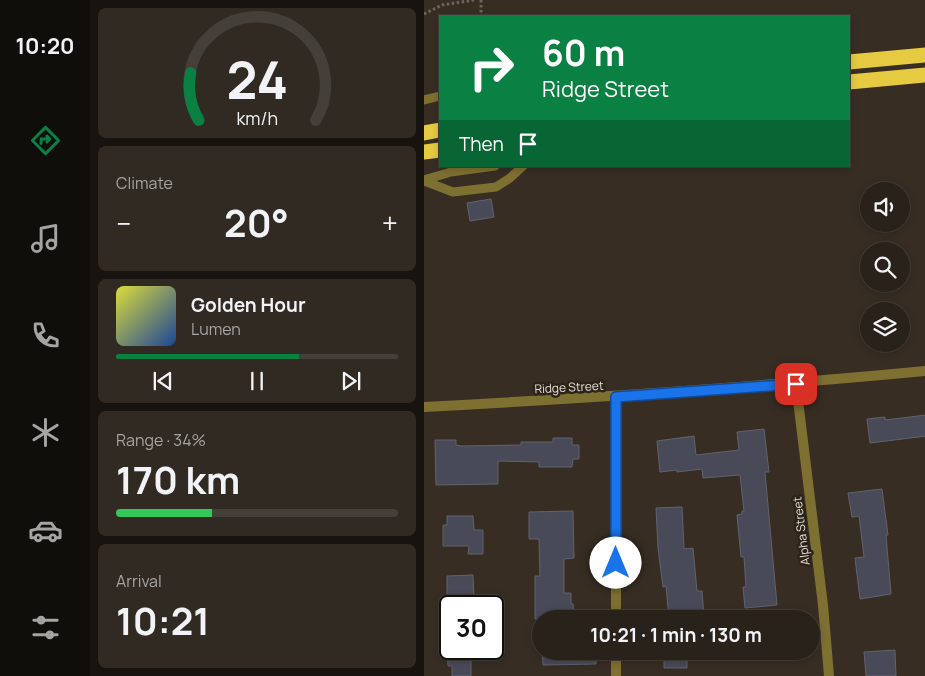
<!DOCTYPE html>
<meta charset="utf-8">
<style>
:root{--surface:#29221a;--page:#312a23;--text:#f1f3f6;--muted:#a5a4a2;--line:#453f39;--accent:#0b8043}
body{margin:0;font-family:Manrope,sans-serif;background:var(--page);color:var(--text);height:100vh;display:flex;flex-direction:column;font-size:19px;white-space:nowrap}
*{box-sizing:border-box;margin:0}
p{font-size:16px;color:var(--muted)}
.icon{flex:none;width:28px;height:28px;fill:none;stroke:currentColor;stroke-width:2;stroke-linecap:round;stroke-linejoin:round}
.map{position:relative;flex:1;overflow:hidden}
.details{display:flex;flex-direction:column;gap:8px;padding:8px;background:#17130e;width:334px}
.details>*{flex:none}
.banner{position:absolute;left:15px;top:15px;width:411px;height:152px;border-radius:0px;box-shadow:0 2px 8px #0003,0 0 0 1px var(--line);background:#0b8043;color:#fff;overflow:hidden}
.buttons{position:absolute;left:436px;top:182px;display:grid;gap:10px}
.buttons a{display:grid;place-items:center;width:50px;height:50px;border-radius:50%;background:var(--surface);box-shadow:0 2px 8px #0003,0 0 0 1px var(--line);font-size:25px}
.speed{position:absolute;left:15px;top:595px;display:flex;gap:10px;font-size:25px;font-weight:700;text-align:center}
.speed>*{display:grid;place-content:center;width:65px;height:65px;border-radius:50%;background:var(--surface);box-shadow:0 2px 8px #0003,0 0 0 1px var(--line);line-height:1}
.speed .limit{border:2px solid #111;border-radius:8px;background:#fff;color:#111}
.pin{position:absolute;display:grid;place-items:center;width:42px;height:42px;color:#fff;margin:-21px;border-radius:10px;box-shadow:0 2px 8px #0006}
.me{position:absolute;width:55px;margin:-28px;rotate:0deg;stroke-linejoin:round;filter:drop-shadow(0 0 4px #0008)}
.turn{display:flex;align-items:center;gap:18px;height:105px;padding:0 20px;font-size:22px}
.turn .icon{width:65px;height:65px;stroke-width:2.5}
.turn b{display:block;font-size:35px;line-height:42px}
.then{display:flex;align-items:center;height:48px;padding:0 20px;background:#0003;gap:10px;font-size:19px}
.big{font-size:38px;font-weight:700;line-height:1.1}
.details .widget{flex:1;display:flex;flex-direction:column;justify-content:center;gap:8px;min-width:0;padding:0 18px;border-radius:8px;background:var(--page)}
.details .dial{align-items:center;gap:0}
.dial svg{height:130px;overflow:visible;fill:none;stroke:var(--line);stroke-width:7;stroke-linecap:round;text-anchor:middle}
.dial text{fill:var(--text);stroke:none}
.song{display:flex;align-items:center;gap:15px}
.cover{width:60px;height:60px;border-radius:8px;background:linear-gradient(135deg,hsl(60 70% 55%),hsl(220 70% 35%))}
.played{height:5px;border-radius:2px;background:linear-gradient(90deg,var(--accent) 65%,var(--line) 65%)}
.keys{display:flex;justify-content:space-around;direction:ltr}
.heat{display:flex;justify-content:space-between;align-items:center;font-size:28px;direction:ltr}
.charge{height:8px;border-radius:4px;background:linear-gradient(90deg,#34c759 34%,var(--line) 0)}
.trip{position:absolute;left:108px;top:610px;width:288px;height:50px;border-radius:25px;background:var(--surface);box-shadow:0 2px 8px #0003,0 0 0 1px var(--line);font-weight:700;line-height:50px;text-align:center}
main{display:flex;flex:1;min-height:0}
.tab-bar{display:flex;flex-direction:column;width:90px;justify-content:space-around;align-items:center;background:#100e0a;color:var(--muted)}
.tab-bar .icon{width:35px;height:35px}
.tab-bar .on{color:var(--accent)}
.tab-bar b{font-size:22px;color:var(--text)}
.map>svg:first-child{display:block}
</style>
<main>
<nav class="tab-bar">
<b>10:20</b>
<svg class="icon on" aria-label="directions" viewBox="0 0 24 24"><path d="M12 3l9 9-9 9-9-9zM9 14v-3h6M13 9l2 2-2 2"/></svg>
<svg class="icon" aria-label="music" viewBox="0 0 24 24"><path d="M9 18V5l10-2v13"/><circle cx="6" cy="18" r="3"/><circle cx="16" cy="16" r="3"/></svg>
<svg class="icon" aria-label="phone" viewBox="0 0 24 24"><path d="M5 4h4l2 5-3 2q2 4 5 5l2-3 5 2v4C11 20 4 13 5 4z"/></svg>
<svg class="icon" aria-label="climate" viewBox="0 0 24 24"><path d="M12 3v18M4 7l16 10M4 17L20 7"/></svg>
<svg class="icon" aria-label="car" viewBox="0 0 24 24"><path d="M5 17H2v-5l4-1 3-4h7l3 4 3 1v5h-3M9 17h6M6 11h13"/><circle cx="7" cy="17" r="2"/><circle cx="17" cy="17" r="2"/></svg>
<svg class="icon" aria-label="filters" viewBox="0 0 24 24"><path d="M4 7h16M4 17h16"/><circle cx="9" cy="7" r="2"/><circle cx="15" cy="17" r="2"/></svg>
</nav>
<section class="details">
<div class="widget dial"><svg viewBox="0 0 100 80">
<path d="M14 69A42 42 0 1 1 86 69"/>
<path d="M14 69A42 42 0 0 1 9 40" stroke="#0b8043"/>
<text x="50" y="56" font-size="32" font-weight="700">24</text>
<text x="50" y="72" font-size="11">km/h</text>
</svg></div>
<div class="widget"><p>Climate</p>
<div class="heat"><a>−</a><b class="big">20°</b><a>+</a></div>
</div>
<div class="widget">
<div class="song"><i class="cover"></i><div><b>Golden Hour</b><p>Lumen</p></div></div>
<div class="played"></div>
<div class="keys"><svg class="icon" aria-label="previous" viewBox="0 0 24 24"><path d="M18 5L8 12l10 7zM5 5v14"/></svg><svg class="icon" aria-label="pause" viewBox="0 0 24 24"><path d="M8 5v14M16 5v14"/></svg><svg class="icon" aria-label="next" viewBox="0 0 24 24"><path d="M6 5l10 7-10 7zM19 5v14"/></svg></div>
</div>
<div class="widget"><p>Range · 34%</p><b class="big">170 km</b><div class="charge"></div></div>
<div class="widget"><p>Arrival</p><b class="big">10:21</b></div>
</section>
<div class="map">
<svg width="502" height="676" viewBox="0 0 502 676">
<rect width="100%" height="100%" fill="#372d23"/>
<!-- building -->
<path fill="#494a58" stroke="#616271" d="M67,199L70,217L46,221L43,203Z
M502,415V436L446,443L443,419L461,417V420Z
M340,429L345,472H341L353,605L321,608L319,587H322L320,557H317L313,515L318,514V511H320L316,475L279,478L278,469L253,472V470L236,472L233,441L270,436L272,455L315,450L313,432Z
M129,438H148V445H155V459H149L148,467H115V462L74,461V484L12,485L11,440H32V445L37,446L97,445V442H129Z
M458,489L464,535H462L467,594L436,599L431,558L440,557L435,516L428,517L424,493Z
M258,507L260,549L269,548L273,591H278L280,616L245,619L242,586L239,587L234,548L232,508Z
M149,511L150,558L140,559V593H147V603L149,604L150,619H111V576H116L115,539H105V512Z
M23,516H49L50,530H59V554H44L45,546H19V525H23Z
M49,575L50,600H48V606H23V576Z
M23,649H47V676H28V666H24Z
M471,650L472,676H442L440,652Z
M118,651H172V664L119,665Z
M240,651H263V668H240Z"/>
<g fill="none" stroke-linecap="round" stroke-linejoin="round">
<!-- path -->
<path stroke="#6e655c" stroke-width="3" stroke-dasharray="2.5 2.5" stroke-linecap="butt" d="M57,0V16
M0,14L18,5L50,0"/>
<!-- lane -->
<path stroke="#7e7031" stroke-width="9" d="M0,100L16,96
M0,180L27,172L71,166
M0,181L29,192L72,187L86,178L99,166"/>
<!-- street -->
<path stroke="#7e7031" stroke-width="10" d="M372,384L399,605L405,676
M192,397V619
M0,407C167,398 334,387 502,371
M192,651V676"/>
<!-- highway -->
<path stroke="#e5ca42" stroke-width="15" d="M425,62L502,55
M425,82L502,75
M0,133L16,130
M0,152L16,150"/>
</g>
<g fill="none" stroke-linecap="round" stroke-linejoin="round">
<defs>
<path id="route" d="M192,563V397L372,384"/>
</defs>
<!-- route casing -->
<use href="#route" stroke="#114b97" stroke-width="12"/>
<!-- route -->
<use href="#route" stroke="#1a73e8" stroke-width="9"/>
</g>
<g text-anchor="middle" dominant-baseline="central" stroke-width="5" stroke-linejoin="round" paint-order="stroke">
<!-- street labels -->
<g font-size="12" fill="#e4ded7" stroke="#2d2419">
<text transform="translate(145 387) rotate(-3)">Ridge Street</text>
<text transform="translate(377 531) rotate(-97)">Alpha Street</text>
</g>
</g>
</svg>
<div class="buttons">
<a><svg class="icon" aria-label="sound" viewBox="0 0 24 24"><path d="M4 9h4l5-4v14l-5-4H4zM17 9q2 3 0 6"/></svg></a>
<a><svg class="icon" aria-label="search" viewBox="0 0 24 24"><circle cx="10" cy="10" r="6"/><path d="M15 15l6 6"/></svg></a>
<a><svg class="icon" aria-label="layers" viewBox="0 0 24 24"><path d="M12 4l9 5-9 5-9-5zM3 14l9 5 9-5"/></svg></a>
</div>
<div class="speed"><div class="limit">30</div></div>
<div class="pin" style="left:372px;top:384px;background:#d93025"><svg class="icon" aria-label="arrive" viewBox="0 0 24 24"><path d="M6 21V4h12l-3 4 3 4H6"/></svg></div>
<svg class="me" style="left:192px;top:563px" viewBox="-20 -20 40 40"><circle r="19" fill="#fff"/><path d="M0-13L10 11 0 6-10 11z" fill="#1a73e8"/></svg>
<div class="trip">10:21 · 1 min · 130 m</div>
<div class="banner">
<div class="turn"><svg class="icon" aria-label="right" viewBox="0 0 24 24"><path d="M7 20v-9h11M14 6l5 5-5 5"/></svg><div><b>60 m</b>Ridge Street</div></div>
<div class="then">Then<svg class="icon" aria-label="arrive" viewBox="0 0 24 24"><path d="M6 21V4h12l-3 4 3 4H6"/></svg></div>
</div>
</div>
</main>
